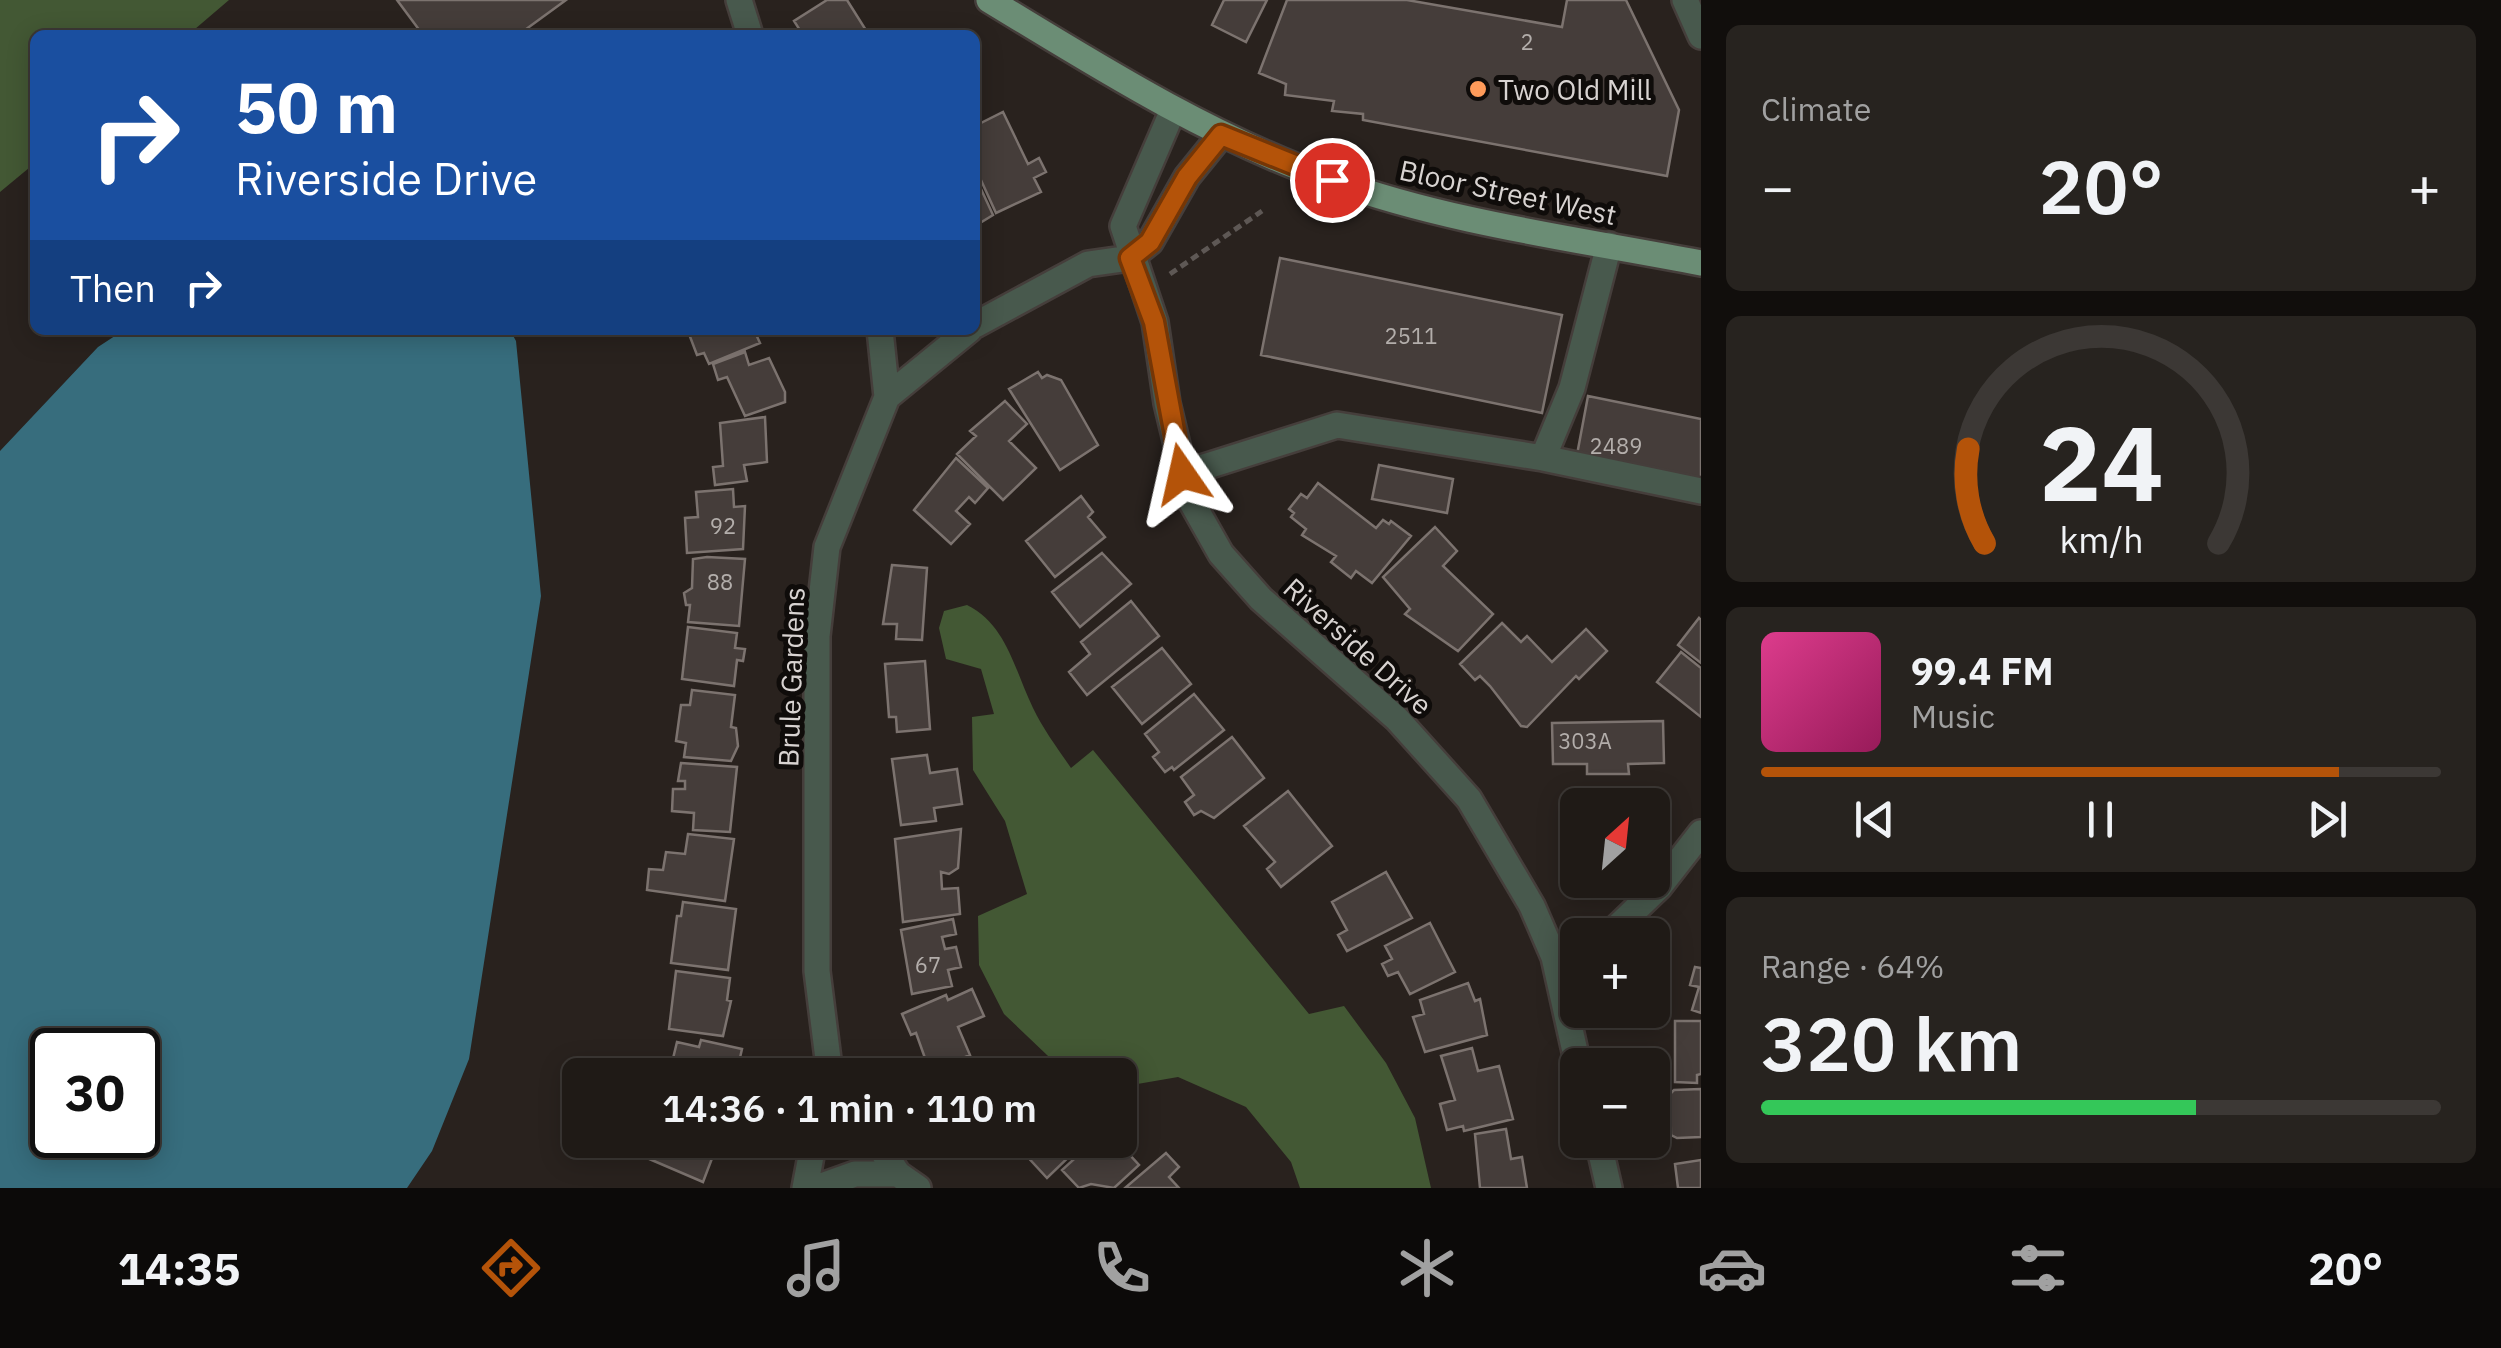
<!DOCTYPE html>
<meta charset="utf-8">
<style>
:root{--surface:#1f1a16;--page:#27231f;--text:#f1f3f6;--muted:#a1a1a1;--line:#3c3835;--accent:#b45309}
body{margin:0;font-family:"IBM Plex Sans",sans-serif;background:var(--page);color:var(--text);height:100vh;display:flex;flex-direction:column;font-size:38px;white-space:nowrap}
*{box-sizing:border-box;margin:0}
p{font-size:32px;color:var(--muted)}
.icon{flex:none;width:55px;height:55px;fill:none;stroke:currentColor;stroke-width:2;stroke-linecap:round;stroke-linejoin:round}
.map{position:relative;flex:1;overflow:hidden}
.panel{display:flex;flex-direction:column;gap:25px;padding:25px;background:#110e0c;width:800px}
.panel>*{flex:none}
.top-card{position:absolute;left:30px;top:30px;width:950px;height:305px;border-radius:15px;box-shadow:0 5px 25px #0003,0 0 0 2px var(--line);background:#1a4fa0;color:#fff;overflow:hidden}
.needle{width:65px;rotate:27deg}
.buttons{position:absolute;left:1560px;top:788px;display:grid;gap:20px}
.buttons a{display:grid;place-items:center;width:110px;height:110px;border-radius:15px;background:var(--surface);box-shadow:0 5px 25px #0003,0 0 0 2px var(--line);font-size:50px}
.speed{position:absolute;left:30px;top:1028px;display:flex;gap:20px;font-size:50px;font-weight:700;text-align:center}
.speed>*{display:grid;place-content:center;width:130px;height:130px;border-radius:50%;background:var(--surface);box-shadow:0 5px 25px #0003,0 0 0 2px var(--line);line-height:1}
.speed .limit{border:5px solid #111;border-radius:15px;background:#fff;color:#111}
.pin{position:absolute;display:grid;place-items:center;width:85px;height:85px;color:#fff;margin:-42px;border:5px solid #fff;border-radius:50%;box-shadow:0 2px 10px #0007}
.me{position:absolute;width:110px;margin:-55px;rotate:349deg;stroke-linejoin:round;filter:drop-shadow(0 0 8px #0008)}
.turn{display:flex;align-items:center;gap:35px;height:210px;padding:0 40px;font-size:45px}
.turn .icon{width:130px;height:130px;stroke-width:2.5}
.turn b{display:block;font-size:70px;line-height:85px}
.then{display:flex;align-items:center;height:95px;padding:0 40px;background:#0003;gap:20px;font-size:38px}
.big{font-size:75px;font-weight:600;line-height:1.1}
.panel .tile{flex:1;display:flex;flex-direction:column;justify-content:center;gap:15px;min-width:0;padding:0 35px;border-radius:15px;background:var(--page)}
.panel .dial{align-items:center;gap:0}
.dial svg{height:260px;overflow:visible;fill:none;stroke:var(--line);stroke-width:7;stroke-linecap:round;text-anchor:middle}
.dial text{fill:var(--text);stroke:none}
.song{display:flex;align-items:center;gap:30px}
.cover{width:120px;height:120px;border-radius:15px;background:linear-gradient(135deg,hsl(330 70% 55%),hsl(330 70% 35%))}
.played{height:10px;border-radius:5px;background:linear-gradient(90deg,var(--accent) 85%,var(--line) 85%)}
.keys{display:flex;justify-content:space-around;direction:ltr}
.heat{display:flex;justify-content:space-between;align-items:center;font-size:55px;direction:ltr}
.charge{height:15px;border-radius:8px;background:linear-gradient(90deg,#34c759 64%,var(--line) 0)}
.trip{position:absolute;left:562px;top:1058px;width:575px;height:100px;border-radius:15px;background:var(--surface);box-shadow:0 5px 25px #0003,0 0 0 2px var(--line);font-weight:600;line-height:100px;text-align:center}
.tab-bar{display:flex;height:160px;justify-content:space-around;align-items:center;background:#0c0a09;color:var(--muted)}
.tab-bar .icon{width:70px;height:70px}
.tab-bar .current{color:var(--accent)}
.tab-bar b{font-size:45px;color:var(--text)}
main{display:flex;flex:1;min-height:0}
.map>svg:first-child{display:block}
</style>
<main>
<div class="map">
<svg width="1701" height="1188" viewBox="0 0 1701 1188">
<rect width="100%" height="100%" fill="#29221e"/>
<!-- forest -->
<path fill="#435834" d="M0,0H229L188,35H35V163L0,192Z
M967,605C1007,625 1014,669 1033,708C1043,729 1058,749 1071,768L1093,750L1309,1014L1344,1006L1386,1063L1415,1118L1431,1188H1300L1291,1162L1246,1107L1178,1077L1120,1087V1075H1068L1004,1014L979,965L978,916L1027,894L1005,821L973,770L972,717L994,714L981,669L946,659L939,628L944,611Z"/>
<!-- water -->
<path fill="#376d7d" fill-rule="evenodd" d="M124,330H510L516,341L541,596L469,1059L432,1151L407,1188H0V451L98,347ZM52,1050H138V1135H52Z"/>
<!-- building -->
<path fill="#453d3a" stroke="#7c736f" stroke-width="2.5" d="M397,0H566L518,35H423Z
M827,0H847L869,35H803L794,21Z
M1224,0H1267L1246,42L1212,25Z
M1287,0H1407L1562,27L1567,0H1626L1679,110L1667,176L1363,120V114L1332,111L1334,101L1285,95L1286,84L1259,73Z
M1003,112L1028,164L1039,158L1046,172L1034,178L1041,192L996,213L975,167V126Z
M975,176L993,215L975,226Z
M1280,258L1562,315L1542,413L1261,355Z
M754,330L760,343L709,364L704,353L697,355L689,334L696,330Z
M745,352L749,365L769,358L785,392V402L745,416L727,377L718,380L713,364Z
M1038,372L1042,378L1047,375L1061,380L1098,445L1060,470L1009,389Z
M1588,396L1701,419V484L1576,460Z
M1005,401L1027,424L1009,441L1036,468L1003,500L957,454L976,436L970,431Z
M765,417L767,462L744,465L747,481L715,485L713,467L723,466L720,423Z
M956,458L988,488L975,503L969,497L956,511L970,524L951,544L914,510Z
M1379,465L1453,479L1447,513L1372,499Z
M1318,483L1376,528L1383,520L1389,524L1391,521L1411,536L1372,583L1356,571L1351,578L1331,562L1336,556L1302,535L1306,529L1291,517L1294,513L1289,509L1301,494L1307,498Z
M733,489L734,507L745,506L743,549L687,553L685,518L698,517L696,492Z
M1081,496L1093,512L1088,517L1105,537L1055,577L1026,541Z
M1435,527L1457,551L1443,566L1493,614L1458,651L1405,614L1410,609L1383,577Z
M1102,553L1131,584L1080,627L1052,592Z
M707,557L745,559L739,626L688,622L690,605H686L684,593L692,588L693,559Z
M892,565L927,568L922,640L896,639L897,624H883Z
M1131,601L1159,636L1087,695L1069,672L1090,654L1081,642Z
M1699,618L1701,620V663L1678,645Z
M1502,623L1521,642L1527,636L1552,662L1586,629L1607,651L1579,679L1576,676L1527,727L1521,726L1490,686L1480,676L1475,680L1460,664Z
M688,627L737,633L735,648L745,649L743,661L737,660L734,686L682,679Z
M1162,648L1191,684L1142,724L1112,687Z
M1681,652L1701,668V717L1657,682Z
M925,661L930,729L897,732L896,717H889L885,664Z
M692,690L735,695L731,727L736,728L738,746L731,761L684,757L686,743L676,741L681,705H690Z
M1194,694L1224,730L1174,770L1172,767L1165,772L1153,757L1159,752L1145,734Z
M1663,721L1664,763L1628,764L1629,774H1587V764H1553L1552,723Z
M1232,737L1264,778L1214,818L1201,811L1194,815L1185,802L1194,795L1181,777Z
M927,755L930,773L957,769L962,804L934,808L936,821L901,825L892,759Z
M681,763L737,767L730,832L693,830L694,813L672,811L673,789H685V781H678Z
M1288,791L1332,846L1281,887L1267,869L1275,862L1244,826Z
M961,829L958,868L949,874L941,872L942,889L958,888L960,914L903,922L895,839Z
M688,834L734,839L725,901L647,890L649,869L663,870L666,852L685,854Z
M1386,872L1412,918L1347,951L1338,935L1347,930L1332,902Z
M683,902L736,909L728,970L671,963L677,916H681Z
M953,919L956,934L942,937L945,949L956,947L961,967L948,970L952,986L912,994L901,930Z
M1430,923L1455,972L1410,994L1398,972L1388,976L1382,964L1392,959L1385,946Z
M1695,967L1701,968V1013L1692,1010L1699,987L1690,985Z
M676,971L730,978L727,1000L731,1001L723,1036L669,1029Z
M1468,983L1475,1001L1480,999L1487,1035L1425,1052L1413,1017L1424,1014L1420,1000Z
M972,989L984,1016L958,1027L970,1055L930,1072L916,1033L911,1035L902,1014L946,995L948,1000Z
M1675,1021H1701V1074L1697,1075V1083L1675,1082Z
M701,1040L742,1049L736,1075H669L677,1042L699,1047Z
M1472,1048L1478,1071L1499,1066L1513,1119L1464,1131L1463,1126L1447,1130L1440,1104L1455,1100L1441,1056Z
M1701,1089V1137L1677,1138L1671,1135L1670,1094L1674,1090Z
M1506,1129L1511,1159L1522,1157L1527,1188H1480L1475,1134Z
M605,1140H719L703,1182Z
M1012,1140H1064L1075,1151L1047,1178Z
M1095,1140H1116L1139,1165L1114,1188L1091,1184L1079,1188L1062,1170Z
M1166,1153L1179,1167L1169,1177L1179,1188H1125Z
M1701,1160V1188H1678L1675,1164Z"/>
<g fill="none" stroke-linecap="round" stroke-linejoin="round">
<defs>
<path id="minor" d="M739,0L750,35
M1685,0L1701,36
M1173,110L1123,226L1155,322L1167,403L1190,499L1221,554L1261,599L1397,719L1469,799L1532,906L1554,957L1578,1065
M1130,258L1150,242L1187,177L1221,135
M975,325L1088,264L1130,258
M880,330L887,397
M1543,458L1701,491
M1182,474L1337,425L1543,458L1572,388L1609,245
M1609,935L1659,887L1701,833
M830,1075L817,971V636L827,547L887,397L969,330
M875,1140L898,1174L918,1188
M1598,1140L1609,1188
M805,1188L814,1140
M816,1188L855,1174H898"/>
<path id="major" d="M989,0C1099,67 1208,136 1331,180C1449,223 1578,239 1701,263"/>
</defs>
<!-- minor casing -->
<use href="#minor" stroke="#453e3b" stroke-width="30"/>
<!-- major casing -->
<use href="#major" stroke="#453e3b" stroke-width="30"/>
<!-- path -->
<path stroke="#5e5855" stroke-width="5" stroke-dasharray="8 5" stroke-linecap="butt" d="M1170,274L1262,211"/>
<!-- minor -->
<use href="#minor" stroke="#48594d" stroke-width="25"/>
<!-- major -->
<use href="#major" stroke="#6b8d75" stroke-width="25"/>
</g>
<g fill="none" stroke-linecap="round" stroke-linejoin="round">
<defs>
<path id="route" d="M1182,474L1154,322L1130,258L1150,242L1187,177L1221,135L1332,180"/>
</defs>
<!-- route casing -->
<use href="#route" stroke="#753606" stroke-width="25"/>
<!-- route -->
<use href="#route" stroke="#b45309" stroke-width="18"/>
</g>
<!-- markers -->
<circle fill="#ff9b5a" stroke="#0f0c0a" stroke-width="4" cx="1478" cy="89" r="10"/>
<g text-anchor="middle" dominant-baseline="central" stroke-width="10" stroke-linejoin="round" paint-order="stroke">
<!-- number labels -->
<g font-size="22" fill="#b3aeab">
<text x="1527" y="41">2</text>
<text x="1411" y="335">2511</text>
<text x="1616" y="445">2489</text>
<text x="723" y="525">92</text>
<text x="720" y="581">88</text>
<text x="1585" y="740">303A</text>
<text x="928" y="964">67</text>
</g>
<!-- poi labels -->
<g font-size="28" fill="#d8d3d1" stroke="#0f0c0a" text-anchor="start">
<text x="1498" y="89">Two Old Mill</text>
</g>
<!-- street labels -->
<g font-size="28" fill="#d8d3d1" stroke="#0f0c0a">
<text transform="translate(1508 192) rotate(12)">Bloor Street West</text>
<text transform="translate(1358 646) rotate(42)">Riverside Drive</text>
<text transform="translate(791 677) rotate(-88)">Brule Gardens</text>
</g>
</g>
</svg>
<div class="buttons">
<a><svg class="needle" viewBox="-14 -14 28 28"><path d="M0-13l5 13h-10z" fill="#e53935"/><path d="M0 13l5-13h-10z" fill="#a1a1a1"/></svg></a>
<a>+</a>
<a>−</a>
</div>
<div class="speed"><div class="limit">30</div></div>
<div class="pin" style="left:1332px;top:180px;background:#d93025"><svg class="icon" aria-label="arrive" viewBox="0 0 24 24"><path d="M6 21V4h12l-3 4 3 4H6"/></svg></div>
<svg class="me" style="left:1182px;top:474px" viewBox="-20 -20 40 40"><path d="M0-17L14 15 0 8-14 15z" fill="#b45309" stroke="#fff" stroke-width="4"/></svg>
<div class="trip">14:36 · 1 min · 110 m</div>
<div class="top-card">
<div class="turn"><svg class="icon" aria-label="right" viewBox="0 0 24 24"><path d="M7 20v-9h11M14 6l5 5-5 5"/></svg><div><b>50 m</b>Riverside Drive</div></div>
<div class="then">Then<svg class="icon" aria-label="right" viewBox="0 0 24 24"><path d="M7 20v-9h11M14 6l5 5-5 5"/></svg></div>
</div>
</div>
<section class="panel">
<div class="tile"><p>Climate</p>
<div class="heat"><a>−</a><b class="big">20°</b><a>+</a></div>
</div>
<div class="tile dial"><svg viewBox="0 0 100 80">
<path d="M14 69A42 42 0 1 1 86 69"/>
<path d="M14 69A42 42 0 0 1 9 40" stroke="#b45309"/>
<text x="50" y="56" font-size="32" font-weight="700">24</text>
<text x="50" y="72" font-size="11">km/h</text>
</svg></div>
<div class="tile">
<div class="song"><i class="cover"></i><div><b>99.4 FM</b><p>Music</p></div></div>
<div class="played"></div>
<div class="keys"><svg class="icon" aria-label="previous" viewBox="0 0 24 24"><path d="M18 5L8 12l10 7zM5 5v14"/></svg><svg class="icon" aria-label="pause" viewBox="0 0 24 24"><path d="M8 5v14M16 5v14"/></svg><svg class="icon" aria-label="next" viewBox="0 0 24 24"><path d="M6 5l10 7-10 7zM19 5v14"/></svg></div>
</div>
<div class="tile"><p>Range · 64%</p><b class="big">320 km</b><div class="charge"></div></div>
</section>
</main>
<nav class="tab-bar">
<b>14:35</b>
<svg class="icon current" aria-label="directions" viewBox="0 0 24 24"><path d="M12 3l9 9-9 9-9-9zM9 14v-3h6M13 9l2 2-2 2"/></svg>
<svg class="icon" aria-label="music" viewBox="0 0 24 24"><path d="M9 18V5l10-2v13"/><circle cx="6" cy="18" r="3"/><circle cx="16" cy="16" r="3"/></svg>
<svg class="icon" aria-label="phone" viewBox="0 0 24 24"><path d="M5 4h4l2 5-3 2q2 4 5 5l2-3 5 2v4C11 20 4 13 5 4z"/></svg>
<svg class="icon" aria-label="climate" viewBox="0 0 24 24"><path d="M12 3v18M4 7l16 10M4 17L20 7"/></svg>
<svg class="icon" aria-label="car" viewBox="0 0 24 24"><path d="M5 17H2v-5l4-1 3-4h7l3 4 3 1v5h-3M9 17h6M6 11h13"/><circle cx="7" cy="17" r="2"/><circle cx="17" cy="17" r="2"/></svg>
<svg class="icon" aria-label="filters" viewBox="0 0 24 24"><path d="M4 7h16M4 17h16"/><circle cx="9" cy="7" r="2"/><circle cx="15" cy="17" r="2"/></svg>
<b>20°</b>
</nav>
